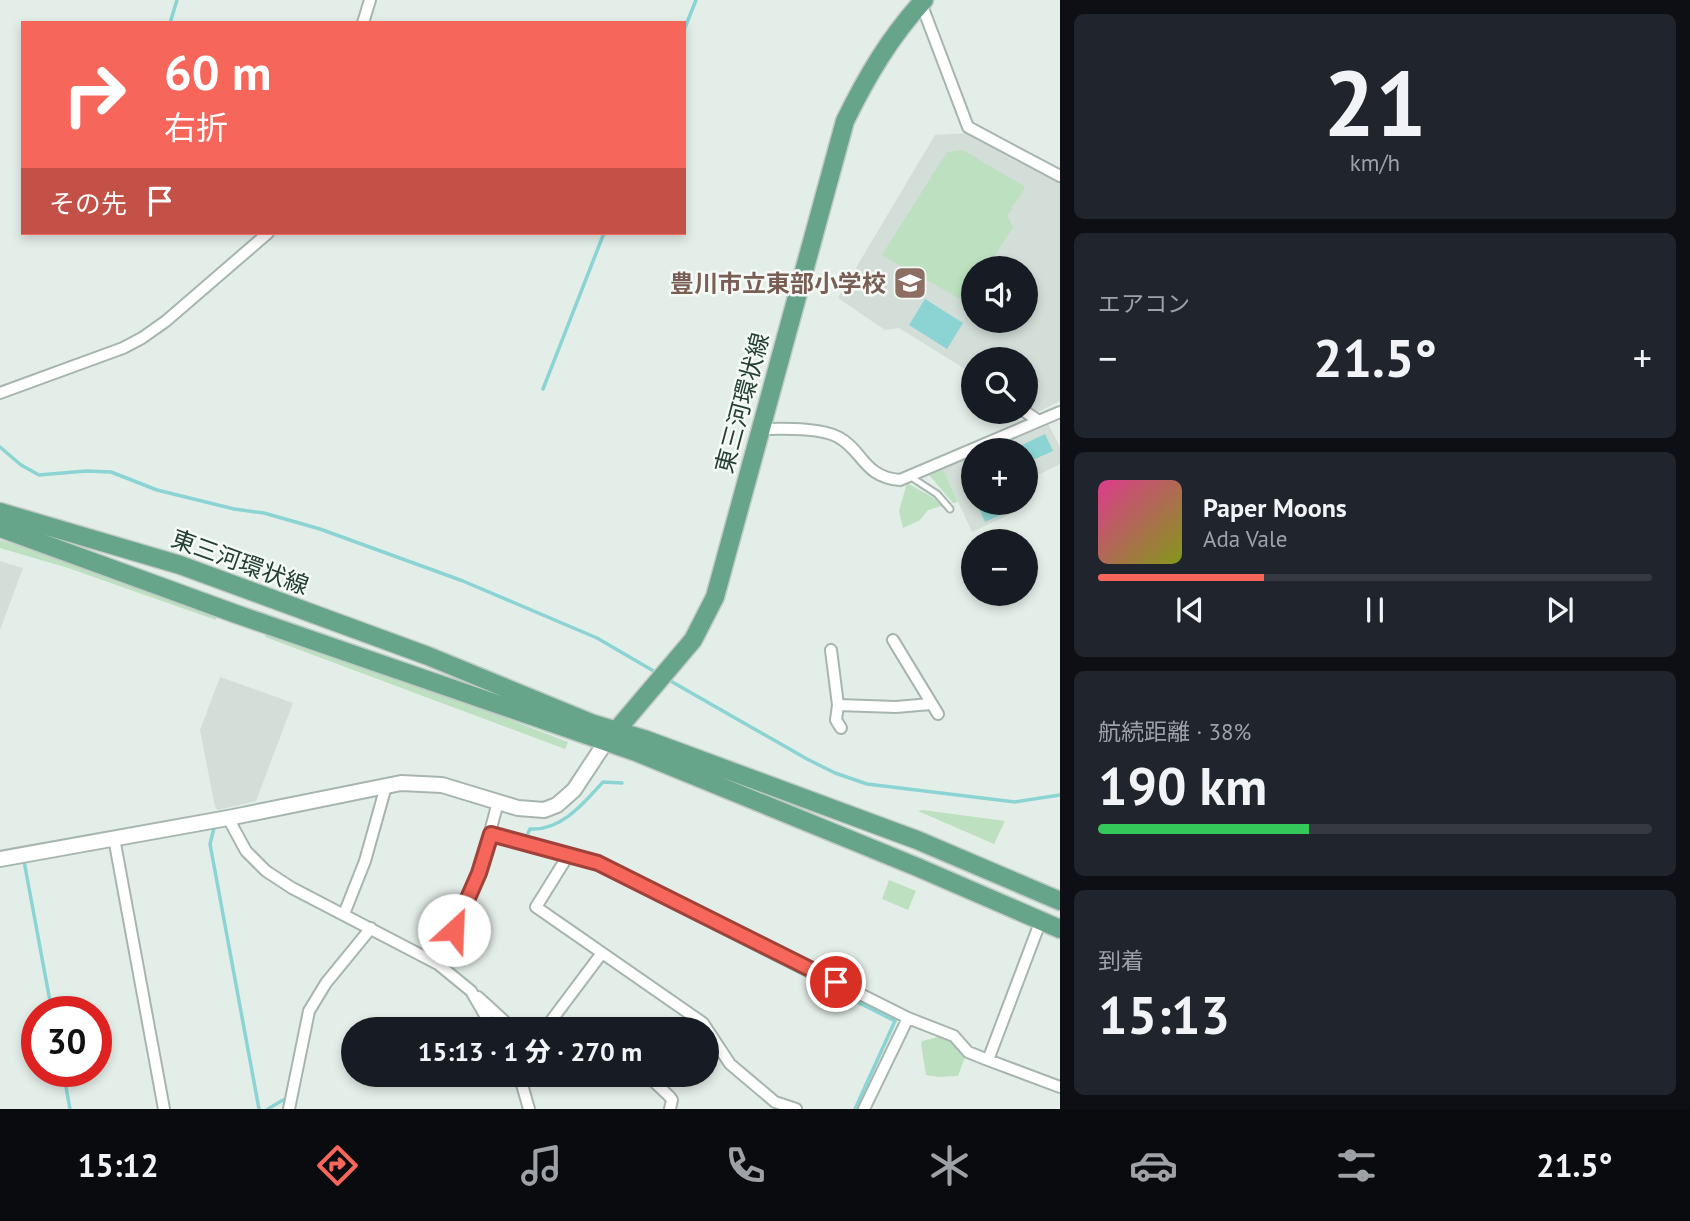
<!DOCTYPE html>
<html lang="ja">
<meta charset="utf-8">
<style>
:root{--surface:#171b24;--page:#20242c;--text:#f1f3f6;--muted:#9ea1a6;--line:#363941;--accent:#f6665a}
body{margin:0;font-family:"PT Sans","Noto Sans JP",sans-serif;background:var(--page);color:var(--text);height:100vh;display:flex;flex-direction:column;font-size:26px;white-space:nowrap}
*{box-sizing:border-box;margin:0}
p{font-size:23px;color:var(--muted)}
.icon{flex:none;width:38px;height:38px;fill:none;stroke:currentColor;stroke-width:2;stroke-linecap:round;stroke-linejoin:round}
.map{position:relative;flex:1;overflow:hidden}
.sheet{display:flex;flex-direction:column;gap:14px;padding:14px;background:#0d0f14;width:630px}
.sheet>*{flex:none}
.banner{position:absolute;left:21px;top:21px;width:665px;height:214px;border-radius:0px;box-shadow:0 4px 10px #0003;background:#f6665a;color:#fff;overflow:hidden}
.controls{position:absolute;left:961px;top:256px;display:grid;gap:14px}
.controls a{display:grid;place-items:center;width:77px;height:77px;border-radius:50%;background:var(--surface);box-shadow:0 4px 10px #0003;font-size:35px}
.speed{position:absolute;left:21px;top:996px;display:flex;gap:14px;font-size:35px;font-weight:700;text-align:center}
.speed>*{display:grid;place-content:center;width:91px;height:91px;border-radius:50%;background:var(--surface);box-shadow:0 4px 10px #0003;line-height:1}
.speed .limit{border:10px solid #d22;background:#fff;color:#111}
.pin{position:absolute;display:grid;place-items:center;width:60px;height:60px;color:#fff;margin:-30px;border:4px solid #fff;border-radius:50%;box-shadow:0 2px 7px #0007}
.me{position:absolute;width:77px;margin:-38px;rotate:25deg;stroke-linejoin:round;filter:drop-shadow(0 0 5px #0008)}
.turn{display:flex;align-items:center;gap:24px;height:147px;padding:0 28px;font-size:32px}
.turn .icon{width:91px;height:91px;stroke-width:2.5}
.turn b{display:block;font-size:49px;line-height:60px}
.then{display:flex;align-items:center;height:66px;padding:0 28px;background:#0003;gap:14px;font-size:26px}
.big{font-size:52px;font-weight:800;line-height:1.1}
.sheet .widget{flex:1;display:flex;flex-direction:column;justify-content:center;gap:10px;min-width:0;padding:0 24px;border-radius:10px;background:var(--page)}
.sheet .dial{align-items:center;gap:0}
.dial b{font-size:91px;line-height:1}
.song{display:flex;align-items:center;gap:21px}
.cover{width:84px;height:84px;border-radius:10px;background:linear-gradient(135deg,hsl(330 70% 55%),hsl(70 70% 35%))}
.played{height:7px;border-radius:4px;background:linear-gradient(90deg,var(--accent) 30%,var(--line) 30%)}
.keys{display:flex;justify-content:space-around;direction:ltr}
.heat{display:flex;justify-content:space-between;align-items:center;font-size:38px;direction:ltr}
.charge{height:10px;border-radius:5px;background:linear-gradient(90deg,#34c759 38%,var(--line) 0)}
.trip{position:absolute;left:341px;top:1017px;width:378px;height:70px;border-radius:35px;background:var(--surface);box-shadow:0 4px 10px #0003;font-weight:800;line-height:70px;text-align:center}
.menu{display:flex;height:112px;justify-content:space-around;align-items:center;background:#090b0e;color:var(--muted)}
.menu .icon{width:49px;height:49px}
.menu .on{color:var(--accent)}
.menu b{font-size:32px;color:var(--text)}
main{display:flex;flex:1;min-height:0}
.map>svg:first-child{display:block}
</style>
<main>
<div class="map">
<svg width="1060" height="1109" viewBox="0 0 1060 1109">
<rect width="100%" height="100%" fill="#e4eee8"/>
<!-- built -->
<path fill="#d2ded7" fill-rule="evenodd" d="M968,133L1060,183V401L1036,413L1026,406V359H973V374L899,328L885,330L838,298L935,135ZM973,268H1026V320H973Z
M1048,424L1060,447V464L1026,481V450H989Z
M973,456V502H1020L1023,508L972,532L943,469Z
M0,561L23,568L0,630Z
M220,677L293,703L256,801L218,810L215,807L200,730Z"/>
<!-- green -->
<path fill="#bce0c0" d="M963,150L1025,187L1007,216L1013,227L987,268H973V290L965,302L882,255L947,152Z
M943,469L958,502L953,503L929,475Z
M907,483L934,498L942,506L928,510L920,520L903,528L899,511Z
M0,540L69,562L218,613L216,620L68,568L0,548Z
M267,631L401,678L568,742L565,749L265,637Z
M923,810L1005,821L994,844L918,811Z
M889,880L916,891L908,910L882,899Z
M942,1036L950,1038L965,1057L958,1076L938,1077L926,1075L921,1044L922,1041Z"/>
<!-- water -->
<path fill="#8bd4d3" d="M925,299L963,323L947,349L909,325Z
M1045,434L1053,451L1026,463V450H1011Z
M980,502H1010L1013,509L985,522L977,504Z"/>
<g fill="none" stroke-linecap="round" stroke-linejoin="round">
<!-- stream -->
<path stroke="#8bd4d3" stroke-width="3.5" d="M170,23L177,0
M684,30L696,0
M543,389L604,233
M0,447L21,465L39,475L86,471L111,472L157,490L234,509L264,513L320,529L463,581L597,638L657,673
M667,679L807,759L835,773L867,784L1015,802L1060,795
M214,828L210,844L259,1109
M528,833L530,829C561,831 584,803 603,782L622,783
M24,861L52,1012
M587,865L895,1021L855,1109
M63,1071L70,1109
M268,1109L283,1100"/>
<defs>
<path id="service" d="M1026,394L1034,381
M911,477L937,494L950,509"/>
<path id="minor" d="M921,3L968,127L1060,176
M363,23L370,0
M0,393L123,348L142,338L166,321L268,233
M1024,411L1039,421
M761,429C781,429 820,427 838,437C863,450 863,477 900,480L1060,412
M893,640L938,714
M831,650L838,705L836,720L841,728
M838,705L896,707L931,704
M228,818L246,851L266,871L292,888L438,964L471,991L493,1029
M491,834L598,863L908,1018L954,1036L968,1052L988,1060L1041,920
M114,838L164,1109
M569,854L536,907L703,1023L730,1064L775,1102L796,1109
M344,914L365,861L386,786
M438,964L479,873L498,802
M478,997L513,1029
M545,1029L602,953
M988,1060L1060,1087
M519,1074L529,1109
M600,1074L611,1080L630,1074
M646,1074L669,1096L672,1100L670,1109
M289,1109L309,1011L326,983L371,928
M864,1109L908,1018"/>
<path id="tertiary" d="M0,859L228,818L401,783L442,785L518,808L544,810L557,805L574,790L605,743"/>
<path id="primary" d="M0,512L180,565L428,656L591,723L644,739L917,840L1060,901
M0,528L236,614L636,752L917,867L1060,929
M610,738L693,640L715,597L845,121C867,76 890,37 924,0"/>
</defs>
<!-- service casing -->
<use href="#service" stroke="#a6b6ae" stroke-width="9"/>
<!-- minor casing -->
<use href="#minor" stroke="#a6b6ae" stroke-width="14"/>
<!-- tertiary casing -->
<use href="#tertiary" stroke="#a6b6ae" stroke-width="18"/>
<!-- primary casing -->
<use href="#primary" stroke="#c1cac6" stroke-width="21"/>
<!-- service -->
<use href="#service" stroke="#fff" stroke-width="5"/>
<!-- minor -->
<use href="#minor" stroke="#fff" stroke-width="10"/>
<!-- tertiary -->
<use href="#tertiary" stroke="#fff" stroke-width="14"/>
<!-- primary -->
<use href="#primary" stroke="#67a58b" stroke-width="18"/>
</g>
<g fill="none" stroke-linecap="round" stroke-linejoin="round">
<defs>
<path id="route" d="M454,930L479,873L491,834L598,863L836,982"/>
</defs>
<!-- route casing -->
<use href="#route" stroke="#a0423a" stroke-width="18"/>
<!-- route -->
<use href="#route" stroke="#f6665a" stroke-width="12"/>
</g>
<!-- icons -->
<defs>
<symbol id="school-square" viewBox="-11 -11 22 22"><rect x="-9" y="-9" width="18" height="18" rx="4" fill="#8d6e63" stroke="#f5faf7"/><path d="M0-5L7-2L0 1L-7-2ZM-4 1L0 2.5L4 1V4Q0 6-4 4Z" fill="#fff"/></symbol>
</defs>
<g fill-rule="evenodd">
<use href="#school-square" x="891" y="264" width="38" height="38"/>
</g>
<g text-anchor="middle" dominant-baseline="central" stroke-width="5" stroke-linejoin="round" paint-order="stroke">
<!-- education labels -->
<g font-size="24" font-weight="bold" fill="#785e54" stroke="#f5faf7" text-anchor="end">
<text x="886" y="283">豊川市立東部小学校</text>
</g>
<!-- street labels -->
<g font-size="24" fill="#234033" stroke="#f5faf7">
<text transform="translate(742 403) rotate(-75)">東三河環状線</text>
<text transform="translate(240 562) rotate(20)">東三河環状線</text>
</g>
</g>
</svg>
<div class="controls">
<a><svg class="icon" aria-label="sound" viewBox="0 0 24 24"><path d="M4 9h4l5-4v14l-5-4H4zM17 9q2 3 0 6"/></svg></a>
<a><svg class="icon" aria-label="search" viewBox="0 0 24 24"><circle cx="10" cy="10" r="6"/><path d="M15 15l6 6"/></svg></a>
<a>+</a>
<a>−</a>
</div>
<div class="speed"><div class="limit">30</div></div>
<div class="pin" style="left:836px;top:982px;background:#d93025"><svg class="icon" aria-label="arrive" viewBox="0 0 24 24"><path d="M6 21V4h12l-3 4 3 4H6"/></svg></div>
<svg class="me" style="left:454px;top:930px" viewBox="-20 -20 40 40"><circle r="19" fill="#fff"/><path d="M0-13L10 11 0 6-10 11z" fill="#f6665a"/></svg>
<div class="trip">15:13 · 1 分 · 270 m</div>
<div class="banner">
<div class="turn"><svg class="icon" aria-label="right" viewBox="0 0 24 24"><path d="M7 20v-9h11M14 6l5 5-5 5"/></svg><div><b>60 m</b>右折</div></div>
<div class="then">その先<svg class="icon" aria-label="arrive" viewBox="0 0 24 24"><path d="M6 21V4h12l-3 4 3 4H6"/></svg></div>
</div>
</div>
<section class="sheet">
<div class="widget dial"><b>21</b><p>km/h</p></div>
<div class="widget"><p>エアコン</p>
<div class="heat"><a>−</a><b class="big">21.5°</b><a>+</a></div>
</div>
<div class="widget">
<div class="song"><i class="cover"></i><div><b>Paper Moons</b><p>Ada Vale</p></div></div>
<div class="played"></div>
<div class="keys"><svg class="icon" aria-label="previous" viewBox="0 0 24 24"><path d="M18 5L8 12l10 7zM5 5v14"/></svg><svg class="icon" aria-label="pause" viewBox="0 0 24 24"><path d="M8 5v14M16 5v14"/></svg><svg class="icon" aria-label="next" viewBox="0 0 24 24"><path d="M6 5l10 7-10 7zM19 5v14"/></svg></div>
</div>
<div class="widget"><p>航続距離 · 38%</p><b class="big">190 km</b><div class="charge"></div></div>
<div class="widget"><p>到着</p><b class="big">15:13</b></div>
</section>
</main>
<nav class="menu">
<b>15:12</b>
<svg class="icon on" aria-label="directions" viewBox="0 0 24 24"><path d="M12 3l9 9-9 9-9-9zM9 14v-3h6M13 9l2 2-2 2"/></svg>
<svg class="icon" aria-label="music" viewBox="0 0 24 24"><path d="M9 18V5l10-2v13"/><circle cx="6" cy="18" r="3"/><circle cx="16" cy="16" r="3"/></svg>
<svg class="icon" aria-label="phone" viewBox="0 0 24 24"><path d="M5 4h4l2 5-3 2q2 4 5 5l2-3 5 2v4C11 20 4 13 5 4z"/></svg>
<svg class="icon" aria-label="climate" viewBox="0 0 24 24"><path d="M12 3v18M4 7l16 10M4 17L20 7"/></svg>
<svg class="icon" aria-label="car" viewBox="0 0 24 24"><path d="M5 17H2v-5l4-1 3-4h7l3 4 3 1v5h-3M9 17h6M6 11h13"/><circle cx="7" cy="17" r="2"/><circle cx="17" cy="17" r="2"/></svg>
<svg class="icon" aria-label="filters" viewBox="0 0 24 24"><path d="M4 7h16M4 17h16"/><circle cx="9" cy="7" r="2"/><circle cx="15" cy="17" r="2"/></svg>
<b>21.5°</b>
</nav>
